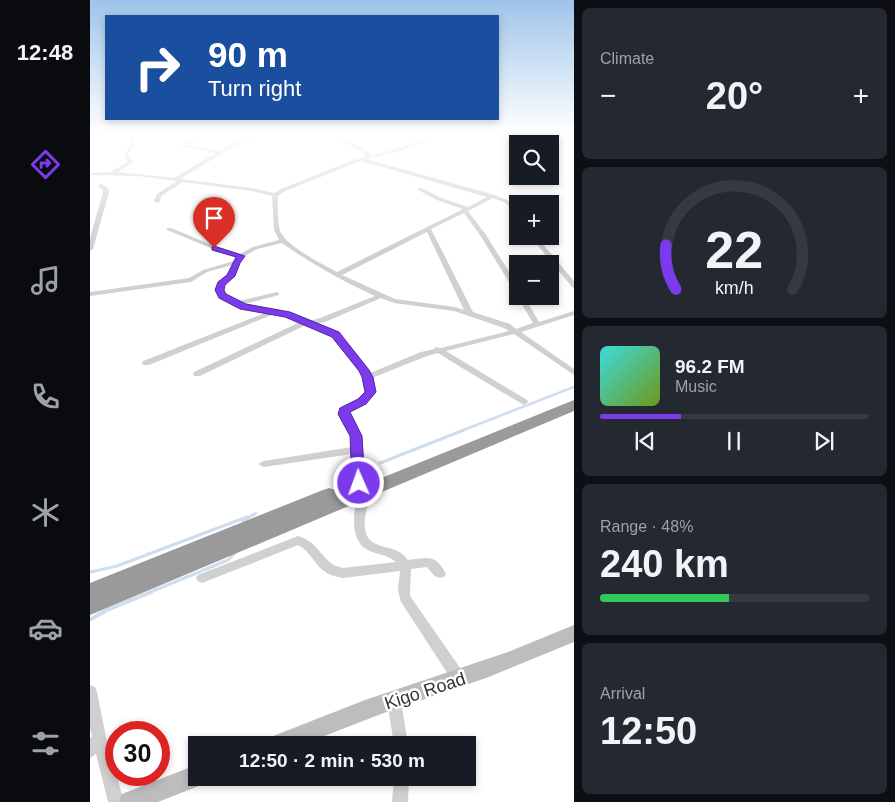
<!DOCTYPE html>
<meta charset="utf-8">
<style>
:root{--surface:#171b24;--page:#242831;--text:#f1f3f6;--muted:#9ea1a6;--line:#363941;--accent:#7c3aed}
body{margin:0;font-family:Helvetica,sans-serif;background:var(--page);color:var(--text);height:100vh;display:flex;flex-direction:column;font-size:19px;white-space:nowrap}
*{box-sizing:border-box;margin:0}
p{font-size:16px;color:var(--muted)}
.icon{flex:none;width:28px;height:28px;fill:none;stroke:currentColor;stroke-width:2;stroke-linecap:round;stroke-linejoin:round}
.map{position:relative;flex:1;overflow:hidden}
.details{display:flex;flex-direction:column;gap:8px;padding:8px;background:#0d0f14;width:321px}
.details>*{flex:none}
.hud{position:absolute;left:15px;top:15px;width:394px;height:105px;border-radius:0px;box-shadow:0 2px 8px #0003;background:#1a4fa0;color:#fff;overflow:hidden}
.controls{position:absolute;left:419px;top:135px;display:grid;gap:10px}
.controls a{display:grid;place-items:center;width:50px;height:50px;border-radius:0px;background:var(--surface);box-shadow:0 2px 8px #0003;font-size:25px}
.speed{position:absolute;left:15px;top:721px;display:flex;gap:10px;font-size:25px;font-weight:700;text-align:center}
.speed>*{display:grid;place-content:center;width:65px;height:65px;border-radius:50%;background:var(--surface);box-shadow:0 2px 8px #0003;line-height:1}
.speed .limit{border:8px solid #d22;background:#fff;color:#111}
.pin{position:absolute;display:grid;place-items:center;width:42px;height:42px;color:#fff;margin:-51px -21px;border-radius:50% 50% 50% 0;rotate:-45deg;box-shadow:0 0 5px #0007}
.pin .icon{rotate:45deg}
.me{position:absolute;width:55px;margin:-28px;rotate:358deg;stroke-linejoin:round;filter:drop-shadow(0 0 4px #0008)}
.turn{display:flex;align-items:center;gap:18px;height:105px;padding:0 20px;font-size:22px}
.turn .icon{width:65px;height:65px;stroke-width:2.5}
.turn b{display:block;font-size:35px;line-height:42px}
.big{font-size:38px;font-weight:700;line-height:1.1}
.details .widget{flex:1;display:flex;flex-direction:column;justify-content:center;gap:8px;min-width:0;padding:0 18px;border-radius:8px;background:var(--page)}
.details .dial{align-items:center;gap:0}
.dial svg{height:130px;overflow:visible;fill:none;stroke:var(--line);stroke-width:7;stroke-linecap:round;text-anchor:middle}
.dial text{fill:var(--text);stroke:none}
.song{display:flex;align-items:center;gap:15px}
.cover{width:60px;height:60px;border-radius:8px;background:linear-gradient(135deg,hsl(180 70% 55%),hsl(80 70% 35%))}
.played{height:5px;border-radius:2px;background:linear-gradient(90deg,var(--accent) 30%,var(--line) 30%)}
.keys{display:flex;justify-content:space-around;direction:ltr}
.heat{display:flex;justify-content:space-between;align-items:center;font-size:28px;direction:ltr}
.charge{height:8px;border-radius:4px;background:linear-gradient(90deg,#34c759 48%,var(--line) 0)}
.trip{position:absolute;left:98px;top:736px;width:288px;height:50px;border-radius:0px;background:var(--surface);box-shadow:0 2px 8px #0003;font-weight:700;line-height:50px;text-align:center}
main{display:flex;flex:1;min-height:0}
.tab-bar{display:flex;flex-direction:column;width:90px;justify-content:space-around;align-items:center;background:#090b0e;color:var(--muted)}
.tab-bar .icon{width:35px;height:35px}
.tab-bar .on{color:var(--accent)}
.tab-bar b{font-size:22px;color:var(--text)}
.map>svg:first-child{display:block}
</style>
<main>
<nav class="tab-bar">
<b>12:48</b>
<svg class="icon on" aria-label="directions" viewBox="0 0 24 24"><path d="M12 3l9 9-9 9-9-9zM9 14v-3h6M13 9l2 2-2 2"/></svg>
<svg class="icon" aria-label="music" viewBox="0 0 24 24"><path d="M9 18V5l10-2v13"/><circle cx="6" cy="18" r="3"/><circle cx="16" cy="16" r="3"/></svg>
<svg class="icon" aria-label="phone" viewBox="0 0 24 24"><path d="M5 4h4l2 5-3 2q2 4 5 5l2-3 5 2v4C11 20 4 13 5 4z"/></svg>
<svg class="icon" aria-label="climate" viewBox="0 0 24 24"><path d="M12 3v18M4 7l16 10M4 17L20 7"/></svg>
<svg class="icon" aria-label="car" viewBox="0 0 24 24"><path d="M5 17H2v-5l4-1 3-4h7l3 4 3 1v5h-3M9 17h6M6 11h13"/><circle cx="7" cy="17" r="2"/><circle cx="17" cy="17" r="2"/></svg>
<svg class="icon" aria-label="filters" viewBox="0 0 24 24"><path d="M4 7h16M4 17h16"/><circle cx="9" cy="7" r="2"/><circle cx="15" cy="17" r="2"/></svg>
</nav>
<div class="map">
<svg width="484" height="802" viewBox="0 0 484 802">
<rect width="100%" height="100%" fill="#fff"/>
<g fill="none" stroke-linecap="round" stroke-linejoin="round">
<!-- stream-far2 -->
<path stroke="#cfdded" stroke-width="2.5" d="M371,431L484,387"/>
<!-- stream-far1 -->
<path stroke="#cfdded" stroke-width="3" d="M290,463L374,430
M153,521L166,513
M0,572L27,566L157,517
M58,593L138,560L144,554"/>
<!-- stream -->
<path stroke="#cfdded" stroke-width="4" d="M1,619L17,610L61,592"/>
<!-- street -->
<path fill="#d0d0d0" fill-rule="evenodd" d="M41,134H45V145L38,154L43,162L27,172L84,178L126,153L90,146L112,134H117L97,145L130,151C141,144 162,134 175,134L141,148L90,179L162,188L184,193L191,189L263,160L273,158L276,154L250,140L247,134H251L254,138L281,153L280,156L306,149L346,134H352L310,151L276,159L405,195C415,200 428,202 428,217L416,203L403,198L378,211L396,235L428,286V294L425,292L390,235L374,213L341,229L383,312L420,324L426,329L443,323L427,296L428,295V296H434L449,322L484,311V315L431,332L484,369V375L424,334L356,351L437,400L438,402L434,405L377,371L348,353L337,356L282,378L285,392C278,401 270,406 259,411L271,436L273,465L290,473L291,476L290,479H282L273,474L274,483L273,486H265L264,483L262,454L174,467L171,466L169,464L171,462L174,461L262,447L261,436L250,410L251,408L269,399L277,391L274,377L270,371L242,337L216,325L110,376H104L103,374L104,372L210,322L195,316L184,314L59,365H53L52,363L53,361L175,313L151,309L128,294V284L140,272L142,265L117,272L101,282L0,296V292L99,278L113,270L144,261L147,257L123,249L77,230V228H81L127,247L150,254L163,247L189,240L184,230L182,196L162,191L93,182L71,196L70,201L67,203L64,201L67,194L87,181L48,176L1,175V173H3L20,172L38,162L34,154L41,145ZM271,161L397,197L378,207L351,198L332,188H328V190L347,200L373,209L247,272C232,264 196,246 190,231C187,221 188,206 188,196L195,191ZM337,232L374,310L365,307L305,299L252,275ZM192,243C222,264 252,281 285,296L230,318L219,321L200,312L154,304L189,295V293L187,292L149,301L134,292V285L145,274L149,262L153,257L167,249ZM291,298L304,303L364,311L414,328L419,331L351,348L345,347L344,349L331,352L280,373L248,333L225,324L235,322Z
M11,184L18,188L19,192L3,249L0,251V238L13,192V190L8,186Z
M440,236H446L484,281V288L482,287Z
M279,486L283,487L284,490C277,504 266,536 286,544C300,550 308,547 318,560C338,558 345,553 356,574L354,577C346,580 342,573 337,567L321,569L320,590V596L375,675L377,680L375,685L370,686L365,685L311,602L308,590L310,571L253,578C248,577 242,576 237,573C225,567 221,551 208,545L112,583L108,581L106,578L108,575L208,536C232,543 231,564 253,568L306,562C297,554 286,555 276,549C263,542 262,518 266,505C268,499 272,493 275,487Z
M0,685L5,687L7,692L16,737L34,802H18L6,754L0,758V738L2,736L0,728Z
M304,693L309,695L311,700L318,745H304L297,700L299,695Z
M304,778H319L318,802H302Z"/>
<!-- secondary -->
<path fill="#bdbdbd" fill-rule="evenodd" d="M484,625V642L396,678L291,714L211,745H175L178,738L275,700L418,652Z
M106,765V778H116L114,784L68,802H29L32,794Z"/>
<!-- highway -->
<path fill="#9a9a9a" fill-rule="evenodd" d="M484,400V411L0,615V583L233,490L239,488L245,490L247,496Z"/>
</g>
<!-- sky -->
<linearGradient id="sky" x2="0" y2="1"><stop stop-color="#9ec4ea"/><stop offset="0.54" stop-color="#fff"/><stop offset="1" stop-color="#fff" stop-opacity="0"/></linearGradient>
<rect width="484" height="246" fill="url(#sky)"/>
<!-- route -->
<path fill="#7c3aed" stroke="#51269a" d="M124,246L155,256L150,263L145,276L135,285L134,290L136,294L156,304L200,312L249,332L279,370L283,377L286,392L276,404L260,412L272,436L275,483L273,486H264L262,483L260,436L248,414L250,408L268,399L275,392L272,377L269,371L242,337L195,317L150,309L129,298L125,290L128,282L137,275L146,257L122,250V247Z"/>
<g text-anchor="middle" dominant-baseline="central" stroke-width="5" stroke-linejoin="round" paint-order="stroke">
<!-- near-street labels -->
<g font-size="18" fill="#333" stroke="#fff">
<text transform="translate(335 691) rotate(-18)">Kigo Road</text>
</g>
</g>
</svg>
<div class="controls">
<a><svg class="icon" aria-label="search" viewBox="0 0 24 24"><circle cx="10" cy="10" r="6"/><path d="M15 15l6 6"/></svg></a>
<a>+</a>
<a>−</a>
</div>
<div class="speed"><div class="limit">30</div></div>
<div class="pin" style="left:124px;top:248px;background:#d93025"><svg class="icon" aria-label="arrive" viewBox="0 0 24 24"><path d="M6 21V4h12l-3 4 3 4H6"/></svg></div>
<svg class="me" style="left:269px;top:483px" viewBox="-20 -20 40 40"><circle r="17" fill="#7c3aed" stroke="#fff" stroke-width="3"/><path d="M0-11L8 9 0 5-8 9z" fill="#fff"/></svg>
<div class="trip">12:50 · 2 min · 530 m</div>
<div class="hud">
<div class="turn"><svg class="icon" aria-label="right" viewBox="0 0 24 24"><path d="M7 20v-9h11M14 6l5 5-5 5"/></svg><div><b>90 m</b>Turn right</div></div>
</div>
</div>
<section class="details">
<div class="widget"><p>Climate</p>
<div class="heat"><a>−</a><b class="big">20°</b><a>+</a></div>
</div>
<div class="widget dial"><svg viewBox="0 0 100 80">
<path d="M14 69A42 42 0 1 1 86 69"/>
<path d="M14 69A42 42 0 0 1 8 42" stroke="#7c3aed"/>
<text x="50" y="56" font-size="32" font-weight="700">22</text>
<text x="50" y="72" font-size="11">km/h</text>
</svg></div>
<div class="widget">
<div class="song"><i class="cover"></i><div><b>96.2 FM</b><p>Music</p></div></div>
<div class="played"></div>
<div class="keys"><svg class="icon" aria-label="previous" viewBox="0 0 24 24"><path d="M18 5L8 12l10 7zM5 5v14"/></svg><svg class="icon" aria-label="pause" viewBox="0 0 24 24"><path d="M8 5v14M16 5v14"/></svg><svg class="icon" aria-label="next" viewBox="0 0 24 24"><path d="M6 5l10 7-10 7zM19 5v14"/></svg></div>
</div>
<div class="widget"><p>Range · 48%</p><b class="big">240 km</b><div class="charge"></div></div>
<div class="widget"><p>Arrival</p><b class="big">12:50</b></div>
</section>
</main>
